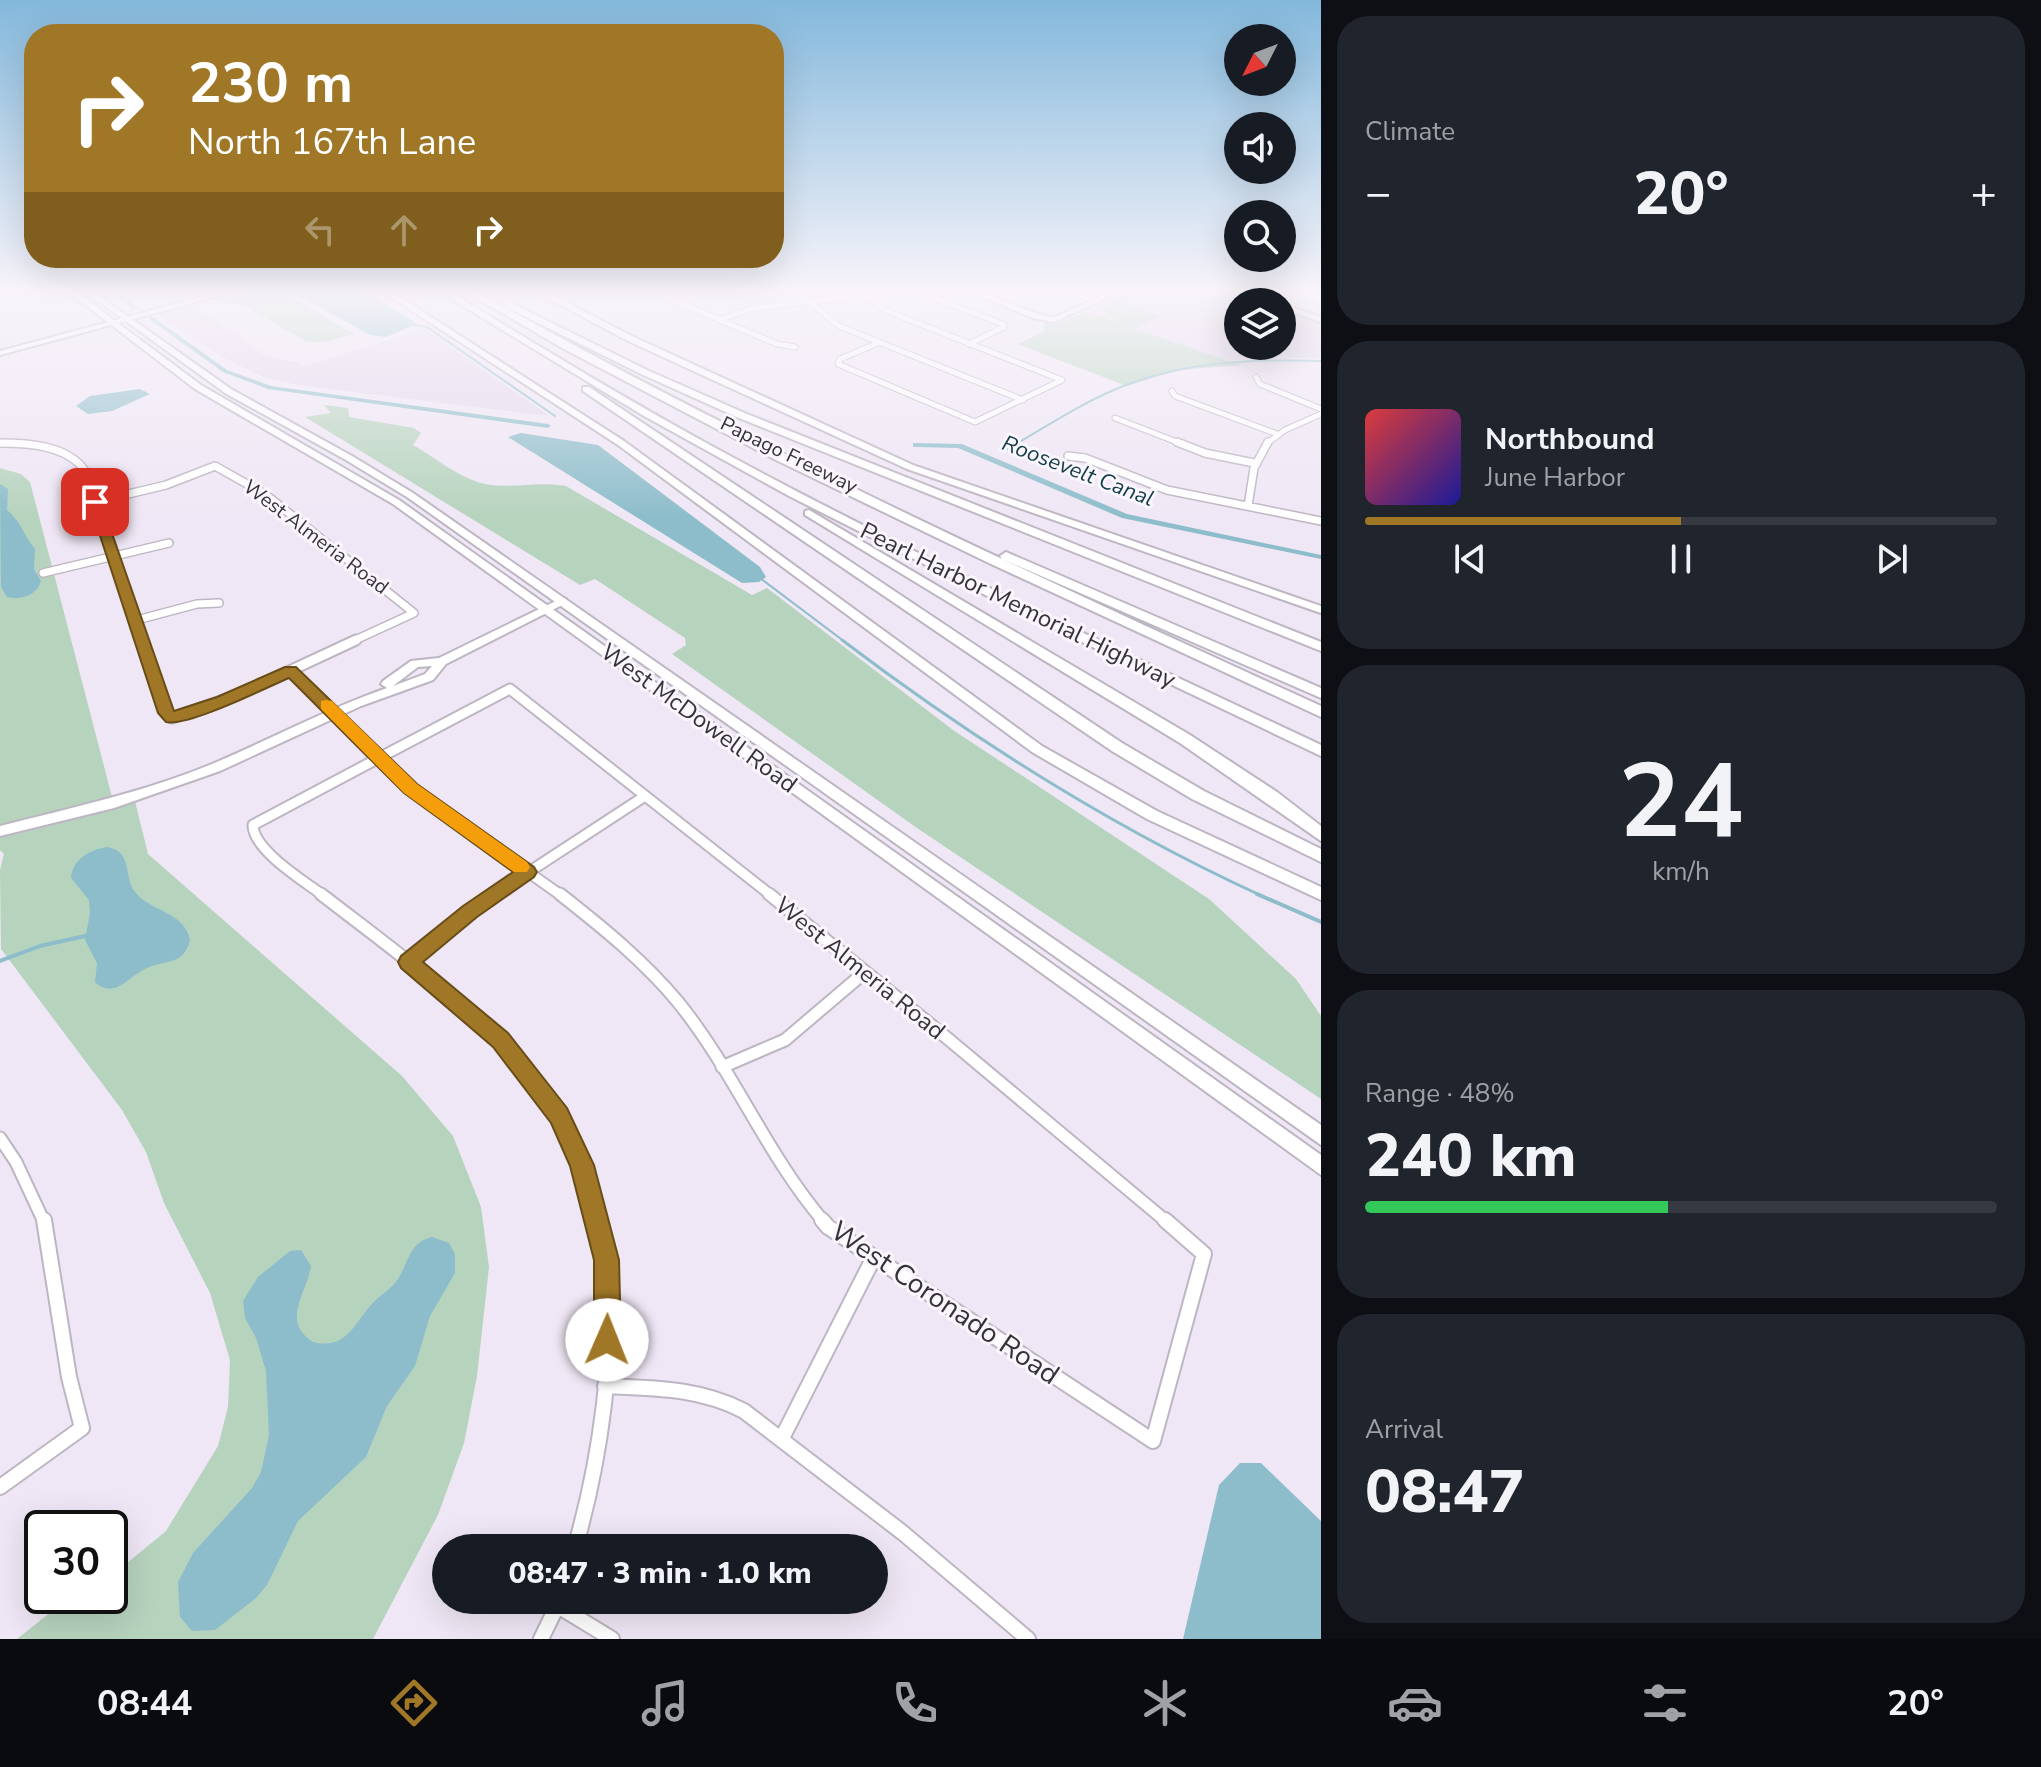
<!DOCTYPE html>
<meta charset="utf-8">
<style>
:root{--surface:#171b24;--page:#20242c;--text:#f1f3f6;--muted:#9ea1a6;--line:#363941;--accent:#a07726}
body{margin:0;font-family:"Nunito Sans",sans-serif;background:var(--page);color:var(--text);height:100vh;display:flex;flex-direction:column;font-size:30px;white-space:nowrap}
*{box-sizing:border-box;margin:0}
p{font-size:26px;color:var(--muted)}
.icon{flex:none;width:44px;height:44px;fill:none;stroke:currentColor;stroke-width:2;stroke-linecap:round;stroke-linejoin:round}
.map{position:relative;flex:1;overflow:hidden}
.drawer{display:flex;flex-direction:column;gap:16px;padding:16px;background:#0d0f14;width:720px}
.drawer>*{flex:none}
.top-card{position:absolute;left:24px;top:24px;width:760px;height:244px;border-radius:32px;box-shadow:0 8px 32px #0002;background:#a07726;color:#fff;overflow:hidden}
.needle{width:52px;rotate:228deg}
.controls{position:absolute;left:1224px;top:24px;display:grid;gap:16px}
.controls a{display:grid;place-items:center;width:72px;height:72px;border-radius:50%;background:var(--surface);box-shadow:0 8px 32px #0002;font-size:40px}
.speed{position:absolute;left:24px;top:1510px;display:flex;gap:16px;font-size:40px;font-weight:700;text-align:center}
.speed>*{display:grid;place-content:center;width:104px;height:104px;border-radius:50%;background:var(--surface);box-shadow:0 8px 32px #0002;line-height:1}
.speed .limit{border:4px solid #111;border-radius:12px;background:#fff;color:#111}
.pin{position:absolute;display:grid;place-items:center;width:68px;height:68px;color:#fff;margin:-34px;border-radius:16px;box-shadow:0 4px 12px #0006}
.me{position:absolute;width:88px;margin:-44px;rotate:1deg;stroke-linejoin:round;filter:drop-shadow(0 0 6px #0008)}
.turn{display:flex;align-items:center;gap:28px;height:168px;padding:0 32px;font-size:36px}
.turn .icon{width:104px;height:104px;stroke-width:2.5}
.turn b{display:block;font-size:56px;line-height:68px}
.lanes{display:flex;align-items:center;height:76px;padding:0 32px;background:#0003;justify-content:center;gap:40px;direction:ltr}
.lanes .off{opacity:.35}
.big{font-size:60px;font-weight:800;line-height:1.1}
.drawer .card{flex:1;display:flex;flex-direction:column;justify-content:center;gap:12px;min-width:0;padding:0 28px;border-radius:32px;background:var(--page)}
.drawer .dial{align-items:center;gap:0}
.dial b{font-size:104px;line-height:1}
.song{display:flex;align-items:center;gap:24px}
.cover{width:96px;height:96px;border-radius:12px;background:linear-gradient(135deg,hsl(0 70% 55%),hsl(240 70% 35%))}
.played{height:8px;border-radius:4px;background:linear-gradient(90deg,var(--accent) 50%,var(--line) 50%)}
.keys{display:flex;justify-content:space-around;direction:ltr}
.heat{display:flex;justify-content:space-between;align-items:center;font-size:44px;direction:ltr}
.charge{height:12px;border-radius:6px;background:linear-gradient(90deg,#34c759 48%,var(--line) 0)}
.trip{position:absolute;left:432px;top:1534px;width:456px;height:80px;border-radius:40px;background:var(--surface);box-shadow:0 8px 32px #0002;font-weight:800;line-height:80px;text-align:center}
.menu{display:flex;height:128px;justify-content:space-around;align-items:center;background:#090b0e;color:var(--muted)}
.menu .icon{width:56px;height:56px}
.menu .on{color:var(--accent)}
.menu b{font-size:36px;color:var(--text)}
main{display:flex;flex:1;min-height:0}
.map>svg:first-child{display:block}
</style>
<main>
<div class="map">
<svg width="1321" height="1639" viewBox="0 0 1321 1639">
<rect width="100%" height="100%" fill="#efe7f5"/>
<!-- built -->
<path fill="#e3d8ec" d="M1133,288H1212L1262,302H1238V346H1282V308L1321,322V357L1227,360L1084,311Z
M194,306L266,356L295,362L303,367L424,328L549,416L298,385L263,377L219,355L160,315Z"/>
<!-- green -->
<path fill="#b6d3be" d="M275,288L354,334L324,342H307L245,306L218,301Z
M1115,301L1159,316L1135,329L1242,365L1178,370L1127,386L1017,344L1044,332V322L1059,323L1086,312L1119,323L1104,312L1103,309Z
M324,405L348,408L349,417L414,428L421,433L413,445C436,458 464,482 491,485C516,488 539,481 566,486L752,595L767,588L953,730L1209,899L1296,979L1321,1016V1099L917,828L672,654L686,645L685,638L595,579L580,585L305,417L331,413Z
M0,468L21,474L30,482L112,797L115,803L134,797L148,854L402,1076L453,1136L481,1207L489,1267L477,1376L464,1443L438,1515L373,1639H17L71,1596H81L83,1599L87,1596H110V1577L166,1531L218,1446L228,1407L230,1360L210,1293L164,1203L146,1152L122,1110L1,949L0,870L4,854L0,850Z"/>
<!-- water -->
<path fill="#8dbdca" d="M361,288L417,324L386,337L370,335L288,289Z
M140,389L150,394L112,411L88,414L76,406L90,396Z
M521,433L598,445L760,567L766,577L759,582L742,583L508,437Z
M0,484L8,489L7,510C23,524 22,533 35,549L34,569L41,581C37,596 20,600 7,597L1,587Z
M107,847C133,851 123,876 135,892C151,912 186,912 190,941C182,967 164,959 145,969C128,977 114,1000 95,982L97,963L85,940L90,913L89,900L71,878C73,859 89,850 107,847Z
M432,1237L449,1243L455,1254V1273L430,1316L415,1366L387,1406L366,1457L298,1521L267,1585L256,1598L215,1630L192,1631L180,1617L178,1582L193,1553L252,1488L261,1472L269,1435L266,1371L256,1338L245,1318L243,1301L258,1277L290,1251L301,1250L311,1266C307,1293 280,1321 313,1342C346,1350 353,1325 371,1305C379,1295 391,1290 398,1279C409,1262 409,1242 432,1237Z
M1240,1463H1261L1321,1521V1639H1183L1219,1485Z"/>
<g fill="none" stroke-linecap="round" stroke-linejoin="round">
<!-- stream-far2 -->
<path stroke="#8dbdca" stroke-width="2" d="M415,325L427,327L555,416
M1007,449C1046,427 1084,401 1126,385C1189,361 1255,359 1321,361
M760,578L845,642"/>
<!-- stream-far1 -->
<path stroke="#8dbdca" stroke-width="3" d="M842,640C974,740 1111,827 1262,896"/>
<!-- stream -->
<path stroke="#8dbdca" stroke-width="4" d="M1257,894L1321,922
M0,961L40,946L85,936"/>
<!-- canal -->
<path fill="#8dbdca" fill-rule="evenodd" d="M107,288H113L138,308L133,309Z
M149,317H153L227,370L271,386L548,424L551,426L548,428L268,389L223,372L149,319Z
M913,443L962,444L1127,514L1321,555V559L1122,518L958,448L916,447H913Z"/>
<defs>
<path id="street-far4" d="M644,288L777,344L795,347
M793,288L839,326L1023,400
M856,288L887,311L1062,380L975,422L838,364L840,359L878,343
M922,288L939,300L1003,324L1004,327L969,344
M1020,288L1039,294L1053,288
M1059,288L1097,301
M1286,288L1321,299
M719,320L751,309L914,288
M1256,377L1260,384L1321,409
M1172,391L1175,396L1277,434
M1115,418L1182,444
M0,443L24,444
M1266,444L1285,430L1321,414"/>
<path id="street-far3" d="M1177,442L1205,453L1254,463
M0,443C27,443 68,445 85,471C90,479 92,492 95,502
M1068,456L1085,458L1167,490L1321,521
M95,502L142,642
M95,502L166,485L215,466L265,494L414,613L351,642
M1248,506L1254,468L1268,442
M43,573L169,543
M133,621L197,604L219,603"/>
<path id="street-far2" d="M142,640L166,713L172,718L238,695L356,640
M291,671L377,759
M377,759L412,790L562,896
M377,759L510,689L772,896
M324,896C304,881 253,850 253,825L377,759
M492,896L645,796"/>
<path id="street-far1" d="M321,894C406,960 497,1022 558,1113C579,1145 587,1186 597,1222
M560,894C602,927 644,961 678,1002C734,1071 766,1154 824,1222
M769,894L947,1038L1167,1222
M408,962L495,894
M722,1067L785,1040L865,972
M0,1138L16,1162L44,1222"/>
<path id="street" d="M822,1220L828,1227L1153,1441L1204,1254L1165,1220
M605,1386C654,1388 700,1388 744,1411L903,1533L1028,1639
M782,1438L874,1257
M0,1487L82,1428L69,1377L44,1220
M575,1548C600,1461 616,1352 607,1262C606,1248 600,1234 597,1220
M558,1606L612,1639
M541,1639L560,1600"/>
<path id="secondary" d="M235,288H248L0,355V351Z
M961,288H972L1038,314L1053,318L1118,288H1128L1054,322L1033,318Z
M1218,288H1230L1274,302H1262Z
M1282,304L1321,317V322L1282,308Z
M562,598L566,599V603L446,664L433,680L361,706L220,771L114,808L0,836V826C71,808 144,792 212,764C271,739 327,709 387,688L381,684L383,681L411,661L439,658ZM432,666L425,674L393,686L418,667Z"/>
<path id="primary" d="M63,288H71L201,385L399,500L1321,1155V1175L393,504L195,389Z
M80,288H88L231,389L352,456L413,493L1321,1125V1145L407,497L346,460L225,393Z
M377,288H386L624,441L1042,746L1157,811L1321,887V900L1147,819L1032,752L618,445Z
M529,288H538L634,337L913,465L1321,606V613L907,469L628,341Z"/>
<path id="highway" d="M433,288H444C535,344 627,400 721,451C917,557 1119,650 1321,745V756L1013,609L789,496L644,416Z
M459,288H470C746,443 1033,575 1321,706V717L991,564L776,460L564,349Z
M505,300L647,370L747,414L1321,642V651L739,418L641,374L502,305L501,303Z
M583,387H589L1122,743L1204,791L1321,849V862L1192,799L1112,751L583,391Z
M809,510L1190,735L1277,792L1321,826V841L1180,743L805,515V511Z
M1006,552L1321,688V698L1002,559L1000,556Z"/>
</defs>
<!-- street-far4 casing -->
<use href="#street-far4" stroke="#bdb6c2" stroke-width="7"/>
<!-- street-far3 casing -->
<use href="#street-far3" stroke="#bdb6c2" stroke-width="10"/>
<!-- street-far2 casing -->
<use href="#street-far2" stroke="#bdb6c2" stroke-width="13"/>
<!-- street-far1 casing -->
<use href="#street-far1" stroke="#bdb6c2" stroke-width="15"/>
<!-- street casing -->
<use href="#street" stroke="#bdb6c2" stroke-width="18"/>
<!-- secondary casing -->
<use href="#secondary" stroke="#bdb6c2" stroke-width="4"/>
<!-- primary casing -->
<use href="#primary" stroke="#bdb6c2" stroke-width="4"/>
<!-- highway casing -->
<use href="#highway" stroke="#bdb6c2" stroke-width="4"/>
<!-- street-far4 -->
<use href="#street-far4" stroke="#fff" stroke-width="5"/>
<!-- street-far3 -->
<use href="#street-far3" stroke="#fff" stroke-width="7"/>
<!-- street-far2 -->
<use href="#street-far2" stroke="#fff" stroke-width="9"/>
<!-- street-far1 -->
<use href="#street-far1" stroke="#fff" stroke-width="11"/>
<!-- street -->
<use href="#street" stroke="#fff" stroke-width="14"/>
<!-- secondary -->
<use href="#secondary" fill="#fff" fill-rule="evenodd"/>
<!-- primary -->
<use href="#primary" fill="#fff" fill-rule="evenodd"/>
<!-- highway -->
<use href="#highway" fill="#fff" fill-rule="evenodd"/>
</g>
<!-- sky -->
<linearGradient id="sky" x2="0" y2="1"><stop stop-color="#83b8dc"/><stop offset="0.56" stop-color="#f8f4fa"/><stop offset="1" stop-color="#f8f4fa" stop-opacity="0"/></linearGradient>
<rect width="1321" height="518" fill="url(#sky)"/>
<!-- route -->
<path fill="#a07726" stroke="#684d19" stroke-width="2" d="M90,499L101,502L174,711L217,697L285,667H296L417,784L534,867L537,872L534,877L477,917L423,962L508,1033L567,1108L594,1165L619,1260L621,1340L617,1349L607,1353L598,1349L594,1340V1260L570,1166L551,1123L493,1047L401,968L398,962L401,956L463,906L513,872L404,793L289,678C265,688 188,727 166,722L158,713L89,502Z"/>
<!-- slow -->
<path fill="#f59e0b" d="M326,700L332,701L417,784L527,862L530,867L527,872H514L404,793L321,709V701Z"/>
<g text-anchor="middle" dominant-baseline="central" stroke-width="6" stroke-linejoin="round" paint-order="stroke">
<!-- far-street labels -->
<g font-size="20" fill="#363338" stroke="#fbf6fe">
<text transform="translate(789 455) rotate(26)">Papago Freeway</text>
<text transform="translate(316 537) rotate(37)">West Almeria Road</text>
</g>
<!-- far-water labels -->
<g font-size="22" font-style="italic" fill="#103d47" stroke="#fbf6fe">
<text transform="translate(1078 471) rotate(21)">Roosevelt Canal</text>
</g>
<!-- street labels -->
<g font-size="24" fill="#363338" stroke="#fbf6fe">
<text transform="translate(1018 605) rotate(26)">Pearl Harbor Memorial Highway</text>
<text transform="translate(699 718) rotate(36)">West McDowell Road</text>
<text transform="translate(860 968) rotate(39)">West Almeria Road</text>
</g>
<!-- near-street labels -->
<g font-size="28" fill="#363338" stroke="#fbf6fe">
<text transform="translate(945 1303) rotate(34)">West Coronado Road</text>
</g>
</g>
</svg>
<div class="controls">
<a><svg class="needle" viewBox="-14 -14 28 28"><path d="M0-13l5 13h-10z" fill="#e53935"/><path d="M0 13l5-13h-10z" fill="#9ea1a6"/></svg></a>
<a><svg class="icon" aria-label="sound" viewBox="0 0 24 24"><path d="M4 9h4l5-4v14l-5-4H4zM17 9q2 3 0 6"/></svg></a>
<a><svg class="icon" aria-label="search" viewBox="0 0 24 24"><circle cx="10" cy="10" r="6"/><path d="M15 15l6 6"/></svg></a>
<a><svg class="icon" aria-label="layers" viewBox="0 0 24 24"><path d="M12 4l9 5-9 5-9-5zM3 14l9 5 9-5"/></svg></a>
</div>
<div class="speed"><div class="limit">30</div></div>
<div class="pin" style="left:95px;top:502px;background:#d93025"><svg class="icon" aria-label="arrive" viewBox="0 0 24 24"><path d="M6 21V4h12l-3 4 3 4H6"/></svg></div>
<svg class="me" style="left:607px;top:1340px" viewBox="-20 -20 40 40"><circle r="19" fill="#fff"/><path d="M0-13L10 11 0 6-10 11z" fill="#a07726"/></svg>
<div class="trip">08:47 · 3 min · 1.0 km</div>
<div class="top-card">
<div class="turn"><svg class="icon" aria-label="right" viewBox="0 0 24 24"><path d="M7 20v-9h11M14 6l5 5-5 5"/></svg><div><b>230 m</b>North 167th Lane</div></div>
<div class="lanes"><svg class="icon off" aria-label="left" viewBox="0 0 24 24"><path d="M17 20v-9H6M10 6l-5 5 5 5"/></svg><svg class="icon off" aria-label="ahead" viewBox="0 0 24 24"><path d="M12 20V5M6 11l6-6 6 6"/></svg><svg class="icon" aria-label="right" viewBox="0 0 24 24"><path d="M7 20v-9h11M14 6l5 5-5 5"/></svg></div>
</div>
</div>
<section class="drawer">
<div class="card"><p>Climate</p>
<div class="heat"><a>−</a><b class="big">20°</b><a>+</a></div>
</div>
<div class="card">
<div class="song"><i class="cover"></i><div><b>Northbound</b><p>June Harbor</p></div></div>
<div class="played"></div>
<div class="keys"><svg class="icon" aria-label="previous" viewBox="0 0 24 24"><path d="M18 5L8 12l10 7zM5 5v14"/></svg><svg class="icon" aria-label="pause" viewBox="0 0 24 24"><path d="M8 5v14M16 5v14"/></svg><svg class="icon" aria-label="next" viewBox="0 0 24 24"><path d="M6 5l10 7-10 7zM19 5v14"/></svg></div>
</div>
<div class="card dial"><b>24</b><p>km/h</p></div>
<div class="card"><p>Range · 48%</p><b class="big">240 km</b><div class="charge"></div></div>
<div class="card"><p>Arrival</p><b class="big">08:47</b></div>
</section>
</main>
<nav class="menu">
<b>08:44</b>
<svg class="icon on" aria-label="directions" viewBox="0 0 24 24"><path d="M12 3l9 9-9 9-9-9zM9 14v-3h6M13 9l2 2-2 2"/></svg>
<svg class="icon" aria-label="music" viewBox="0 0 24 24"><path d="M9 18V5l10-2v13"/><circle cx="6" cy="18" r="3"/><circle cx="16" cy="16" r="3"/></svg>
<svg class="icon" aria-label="phone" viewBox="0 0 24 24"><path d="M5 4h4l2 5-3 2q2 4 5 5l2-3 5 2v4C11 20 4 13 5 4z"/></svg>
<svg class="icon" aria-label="climate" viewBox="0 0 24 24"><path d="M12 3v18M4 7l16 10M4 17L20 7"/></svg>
<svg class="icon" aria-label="car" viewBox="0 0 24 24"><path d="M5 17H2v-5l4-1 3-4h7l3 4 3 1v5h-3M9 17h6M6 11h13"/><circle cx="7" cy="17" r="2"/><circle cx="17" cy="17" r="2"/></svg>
<svg class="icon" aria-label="filters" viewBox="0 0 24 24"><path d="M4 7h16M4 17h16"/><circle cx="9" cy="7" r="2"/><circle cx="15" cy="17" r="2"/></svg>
<b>20°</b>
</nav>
